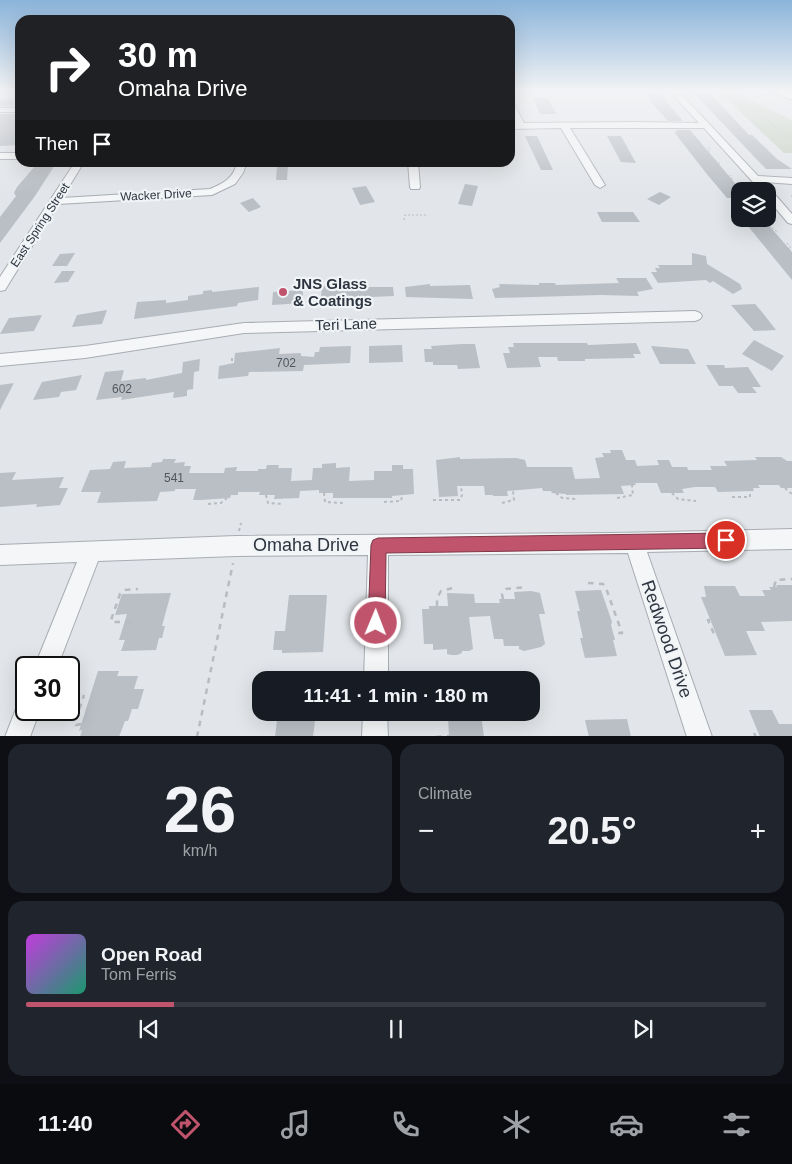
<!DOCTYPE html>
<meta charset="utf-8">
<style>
:root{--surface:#171b24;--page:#20242c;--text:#f1f3f6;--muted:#9ea1a6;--line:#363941;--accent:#c0546d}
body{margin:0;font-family:Helvetica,sans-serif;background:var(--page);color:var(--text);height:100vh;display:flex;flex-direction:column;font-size:19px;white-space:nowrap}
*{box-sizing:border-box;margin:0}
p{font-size:16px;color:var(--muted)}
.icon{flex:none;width:28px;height:28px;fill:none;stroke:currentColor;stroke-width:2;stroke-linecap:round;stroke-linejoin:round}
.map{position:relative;height:736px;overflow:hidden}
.sheet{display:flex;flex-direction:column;gap:8px;padding:8px;background:#0d0f14;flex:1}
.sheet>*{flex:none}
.banner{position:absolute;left:15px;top:15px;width:500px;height:152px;border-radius:15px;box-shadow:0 5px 20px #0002;background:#202124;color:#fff;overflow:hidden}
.controls{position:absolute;left:731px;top:182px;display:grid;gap:10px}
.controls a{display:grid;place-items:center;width:45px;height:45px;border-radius:10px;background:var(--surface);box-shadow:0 5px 20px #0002;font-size:25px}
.speed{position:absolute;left:15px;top:656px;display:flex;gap:10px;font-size:25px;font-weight:700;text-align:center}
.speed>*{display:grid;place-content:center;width:65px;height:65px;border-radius:50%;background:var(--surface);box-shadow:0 5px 20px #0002;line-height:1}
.speed .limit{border:2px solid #111;border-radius:8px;background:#fff;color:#111}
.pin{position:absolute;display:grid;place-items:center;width:42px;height:42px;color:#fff;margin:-21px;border:2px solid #fff;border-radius:50%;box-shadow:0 1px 5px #0007}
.me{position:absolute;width:55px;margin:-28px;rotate:1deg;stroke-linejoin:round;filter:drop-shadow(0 0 4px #0008)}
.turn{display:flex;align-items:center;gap:18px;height:105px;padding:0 20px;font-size:22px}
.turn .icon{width:65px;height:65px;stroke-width:2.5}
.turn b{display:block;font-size:35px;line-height:42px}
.then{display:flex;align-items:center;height:48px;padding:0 20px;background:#0003;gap:10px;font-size:19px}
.big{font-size:38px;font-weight:700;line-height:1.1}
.sheet .tile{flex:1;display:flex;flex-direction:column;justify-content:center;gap:8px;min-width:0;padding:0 18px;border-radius:15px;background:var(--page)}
.sheet .dial{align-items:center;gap:0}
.dial b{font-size:65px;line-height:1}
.song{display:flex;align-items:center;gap:15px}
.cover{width:60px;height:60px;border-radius:8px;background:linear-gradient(135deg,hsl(290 70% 55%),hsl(160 70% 35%))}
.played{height:5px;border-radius:2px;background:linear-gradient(90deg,var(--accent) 20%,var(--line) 20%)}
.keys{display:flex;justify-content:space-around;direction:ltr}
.heat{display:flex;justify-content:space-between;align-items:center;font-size:28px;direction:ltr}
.sheet .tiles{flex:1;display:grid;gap:8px;grid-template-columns:1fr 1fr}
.tile:last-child{grid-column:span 2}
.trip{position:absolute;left:252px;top:671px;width:288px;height:50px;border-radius:15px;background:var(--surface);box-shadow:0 5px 20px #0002;font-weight:700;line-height:50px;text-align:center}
.tabs{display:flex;height:80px;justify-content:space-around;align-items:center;background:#090b0e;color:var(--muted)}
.tabs .icon{width:35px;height:35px}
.tabs .current{color:var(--accent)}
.tabs b{font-size:22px;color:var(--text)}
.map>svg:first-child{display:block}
</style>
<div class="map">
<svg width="792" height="737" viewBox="0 0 792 737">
<rect width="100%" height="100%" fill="#e2e5e9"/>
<!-- green -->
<path fill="#c9d2c4" d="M717,90H729L792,120V153H784Z"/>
<!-- building -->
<path fill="#babfc5" d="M692,91H708L749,135H752L777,159L792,169H766Z
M647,93H659L683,121H668L649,100H651Z
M533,98H547L557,114H540Z
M0,99H20V106H0Z
M0,114H20V145L0,146Z
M676,130H690L740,189V209L731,198H727L706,173L674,132H677Z
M525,136H537L553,170H541Z
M607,136H621L636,163L621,162Z
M55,165L35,196L0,243V217L16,196L14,193L17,187L35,166Z
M288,165L287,180H276L277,166Z
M465,184L478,186L472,206L458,204Z
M366,186L375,202L360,205L352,188Z
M660,192L671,197L659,205L647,199Z
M253,198L261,207L249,212L240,203Z
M597,212H633L640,222H602Z
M745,220L765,221L792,252V280L747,225H749Z
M75,253L67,266H52L60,254Z
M692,253L706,256L707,264L740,284L742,289L733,294L713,281L710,283L706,280L658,283L651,272H657L655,268H660L658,265H692Z
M62,271H75L68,282L54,283Z
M616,278H646L653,289L637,292L639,296L600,295L495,298L492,289L500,287L499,284L539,285V283H555L556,285L619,283Z
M430,284V286L470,285L473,299L406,297L405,287Z
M347,285V287H393L394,296L347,298L346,300L334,301L335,297H321L322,286Z
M259,287L258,300L238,303L237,306L134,319L137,302L166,300V303L188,300V296L203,294V291L212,290V292Z
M303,290V303L272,305L273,292Z
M755,304L762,312L776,330L754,331L731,305Z
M107,310L102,324L72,327L77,315Z
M42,315L34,331L0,334L9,318Z
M754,340L784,356L772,371L742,354Z
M513,343H587L588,345L636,343L641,354H633L635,358L585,359V361H558L557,357H538L541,367L507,368L503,353H510L508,347H514Z
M462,344H475L480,368L458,369L457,365H433V362H425L424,349H432L431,346Z
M402,345L403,362L369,363V346Z
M351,346L350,363L304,365L303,371L249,372L248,376L218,379L219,366L234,363L235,353L280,348L279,354L301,353V356L314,357L315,352H319L320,347Z
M651,346L688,349L696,364H660Z
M200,359L199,371L194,372L193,389L187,390V396L173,398L174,392L121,400L122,397L96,400L105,372L124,370L121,381L146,378V380L182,373L183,362Z
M706,365H724L725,368L748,367L761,387H752L757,393H738L733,386H719Z
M82,375L76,390L61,392L59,397L33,400L42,382Z
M14,383L0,410V385Z
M610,450H622L626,460H635L637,466L659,465L657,460H669L672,467H687L688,470H712L710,466H727L724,461L757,460L755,457H781L787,461H792V488H781L779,485H758L760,488H753L754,491L718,492L715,487H695L682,489L684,493H661L657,483H635L636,485L621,486L624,494L566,495V494L552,493L551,491H543L542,488L507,491L508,496H493V495H485L484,486H457L458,496L439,497L436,460L460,457V459L516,458L525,460L527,467H572L575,479L600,478L595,458L604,457L602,453H611Z
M163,459H176L174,463L185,462L184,466H191L189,473H224L225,468L237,467L236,471H258V469H266L267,465H279L278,468H292L291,481L312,480L313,468H322V464L336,463V468L350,467L349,481L374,480V471H392V465H403V469H413L414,494L392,496V498H333V493H319V490L300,491L299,498L274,499L275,495H259L260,492H238V495H231L230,498L201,500H193L196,489H175V491L160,492L157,501L97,503L101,492H81L90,470L110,469L113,462L126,461L124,468L151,467L152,463L162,462Z
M16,472L12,480L64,477L59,488H68L60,505L36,507L37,504L0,507V473Z
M776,585H792V621L761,622L765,631H746L757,655L725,656L701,597H706L704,586H735L740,596H765L762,590H771L769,587H777Z
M601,590L612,622L611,625L615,640H613L617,656L585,658L580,638H583L577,611H580L575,591Z
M531,591L540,593L545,614H539L545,644L541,647L524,651L519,649V646H504L503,639H494L490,616L469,617L473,649L469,651H462V653L457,655H451L447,654V649L433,650V644H424L422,609H429V606H448L447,593L474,594L475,603H500L499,599H515L514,592Z
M171,593L162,626H165L162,638H159L156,650L121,651L125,640H119L127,614L115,615L122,594Z
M289,595H327L323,652L282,653V650H273L275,631H285Z
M98,671H119L117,676H138L134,689H144L138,709H132L128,721H125L119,737H80L82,730L79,731Z
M749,710H772L779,724H792V737H760Z
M278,712H316L313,737H275Z
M481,715L484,737H449L448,716Z
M627,719L631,737H589L585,720Z"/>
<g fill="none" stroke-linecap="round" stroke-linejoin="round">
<defs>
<path id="street" d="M673,90H681V94L758,176L792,178V184L764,182L792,214V224L788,223L768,199V191H761L704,128H570L605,185L600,188L595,185L561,128L510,129V123H516L510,112V102L514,104L524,123L635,122L699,123L674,96Z
M769,90H779L792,95V100Z
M0,108H20V112H0Z
M0,153H20V159H0Z
M75,162H84L62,198L210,189C224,183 234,178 237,162H247L243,173L235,184L212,195L58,204L5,290L0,291V277Z
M408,162H418L420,187L419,189H411L410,187Z
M695,311L700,313L702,316L700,319L695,321L244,333L85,358L0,366V354L85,346L244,323Z
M792,529V549L647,552L712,737H687L628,553L388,555V680H364L368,555L236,556L98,561L57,668H34L77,562L0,565V545L236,536L614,533Z
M26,699V710H40L30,737H5L19,701Z
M363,712H387L388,737H362Z"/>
</defs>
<!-- street casing -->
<use href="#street" stroke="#a8acb3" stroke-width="2"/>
<!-- path-far2 -->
<path stroke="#b8bcc0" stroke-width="1" stroke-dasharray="2 2" stroke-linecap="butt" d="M722,90C734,101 750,106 763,116C774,124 778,134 792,138
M750,92L756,91
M659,93L664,96
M708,147L710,150L708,151
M715,160L720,164
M727,179H732L730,175
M742,189L744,191
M792,195V197
M404,220L405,215H426V217
M769,225L777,232
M787,243L791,248L787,249"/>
<!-- path-far1 -->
<path stroke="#b8bcc0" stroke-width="2" stroke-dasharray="3 3" stroke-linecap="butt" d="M232,358V364
M785,488L792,494
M324,493L325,502L343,503
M556,493L562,498L576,499
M672,493L678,499L696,501
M266,495L268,503L283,504
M732,497H750V491
M617,498L633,495L632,485
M433,500H460L462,495L461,486
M384,502L401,501L402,496
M502,503L514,500L513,491
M208,504L221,503L227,498
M239,531L241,523"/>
<!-- path -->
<path stroke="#b8bcc0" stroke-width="2.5" stroke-dasharray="5.5 5.5" stroke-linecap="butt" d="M588,583L603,584L606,588L622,633H613
M774,587L776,580L792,579
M503,599L502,594L506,589L527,587
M437,606V598L441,591L457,587
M710,620H708L714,634
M131,622H112L111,620L120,594L125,590L138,589
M81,724L76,725L75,722L84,695
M754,733L756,737
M197,737L233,563
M436,737L449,736"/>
<!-- street -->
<use href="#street" fill="#f4f6f7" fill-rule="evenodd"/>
</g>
<!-- sky -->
<linearGradient id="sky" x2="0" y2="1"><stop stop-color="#8bb4da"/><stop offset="0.47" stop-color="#f2f3f5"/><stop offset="1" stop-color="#f2f3f5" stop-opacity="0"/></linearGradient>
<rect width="792" height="193" fill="url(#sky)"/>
<!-- route -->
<path fill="#c0546d" stroke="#7d3747" d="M726,533L732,535L734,540L732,546L726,548L386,553L385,623L382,629L376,631L371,629L368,623L371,545L373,540L378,538Z"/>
<!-- markers -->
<circle fill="#c0546d" stroke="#f1f4f6" stroke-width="2" cx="283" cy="292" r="5"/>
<g text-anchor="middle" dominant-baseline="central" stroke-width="4.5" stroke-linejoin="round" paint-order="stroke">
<!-- far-street labels -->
<g font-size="12" fill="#2c343f" stroke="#f1f4f6">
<text transform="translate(156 195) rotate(-3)">Wacker Drive</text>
<text transform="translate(40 225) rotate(-57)">East Spring Street</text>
</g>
<!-- number labels -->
<g font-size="12" fill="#505760">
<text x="286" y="363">702</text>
<text x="122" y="389">602</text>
<text x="174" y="478">541</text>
</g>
<!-- poi labels -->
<g font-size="15" font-weight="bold" fill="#2c343f" stroke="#f1f4f6" text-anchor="start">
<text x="293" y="283">JNS Glass<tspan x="293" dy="17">&amp; Coatings</tspan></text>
</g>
<!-- street labels -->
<g font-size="15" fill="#2c343f" stroke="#f1f4f6">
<text transform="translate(346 324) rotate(-2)">Teri Lane</text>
</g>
<!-- near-street labels -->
<g font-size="18" fill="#2c343f" stroke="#f1f4f6">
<text x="306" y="545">Omaha Drive</text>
<text transform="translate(667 639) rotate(71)">Redwood Drive</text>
</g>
</g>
</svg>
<div class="controls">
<a><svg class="icon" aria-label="layers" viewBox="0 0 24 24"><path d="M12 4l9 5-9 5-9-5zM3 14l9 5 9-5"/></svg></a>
</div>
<div class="speed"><div class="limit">30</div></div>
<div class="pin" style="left:726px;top:540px;background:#d93025"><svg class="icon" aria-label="arrive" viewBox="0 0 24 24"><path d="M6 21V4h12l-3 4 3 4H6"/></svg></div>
<svg class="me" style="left:376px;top:623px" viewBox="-20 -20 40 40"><circle r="17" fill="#c0546d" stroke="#fff" stroke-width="3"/><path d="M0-11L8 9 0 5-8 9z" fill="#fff"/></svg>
<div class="trip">11:41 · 1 min · 180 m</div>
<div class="banner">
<div class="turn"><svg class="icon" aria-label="right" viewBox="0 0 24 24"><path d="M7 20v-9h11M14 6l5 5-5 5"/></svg><div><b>30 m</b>Omaha Drive</div></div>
<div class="then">Then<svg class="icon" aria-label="arrive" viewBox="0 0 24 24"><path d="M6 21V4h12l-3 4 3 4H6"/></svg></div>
</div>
</div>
<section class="sheet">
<div class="tiles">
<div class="tile dial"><b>26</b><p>km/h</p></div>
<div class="tile"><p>Climate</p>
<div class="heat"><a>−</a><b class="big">20.5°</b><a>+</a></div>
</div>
<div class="tile">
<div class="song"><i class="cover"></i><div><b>Open Road</b><p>Tom Ferris</p></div></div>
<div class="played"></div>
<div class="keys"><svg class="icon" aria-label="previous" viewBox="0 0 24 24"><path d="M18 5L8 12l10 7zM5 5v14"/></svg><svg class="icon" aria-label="pause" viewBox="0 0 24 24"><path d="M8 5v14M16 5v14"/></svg><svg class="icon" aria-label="next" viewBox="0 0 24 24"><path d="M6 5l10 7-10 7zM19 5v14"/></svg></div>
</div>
</div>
</section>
<nav class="tabs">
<b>11:40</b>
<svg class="icon current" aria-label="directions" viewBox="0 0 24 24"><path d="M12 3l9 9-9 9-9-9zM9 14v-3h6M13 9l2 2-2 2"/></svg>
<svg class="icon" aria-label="music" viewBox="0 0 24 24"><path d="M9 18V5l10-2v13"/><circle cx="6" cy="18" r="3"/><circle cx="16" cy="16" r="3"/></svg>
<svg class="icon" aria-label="phone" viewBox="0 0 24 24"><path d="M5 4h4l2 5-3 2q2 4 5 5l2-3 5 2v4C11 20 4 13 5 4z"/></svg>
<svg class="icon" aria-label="climate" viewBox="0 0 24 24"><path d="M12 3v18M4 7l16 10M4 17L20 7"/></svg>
<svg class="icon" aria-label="car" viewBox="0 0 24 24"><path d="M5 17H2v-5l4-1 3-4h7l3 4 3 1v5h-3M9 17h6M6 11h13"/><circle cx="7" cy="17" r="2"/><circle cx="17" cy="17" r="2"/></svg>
<svg class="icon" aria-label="filters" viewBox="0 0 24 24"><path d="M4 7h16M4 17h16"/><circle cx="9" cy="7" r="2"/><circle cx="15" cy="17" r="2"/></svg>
</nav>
